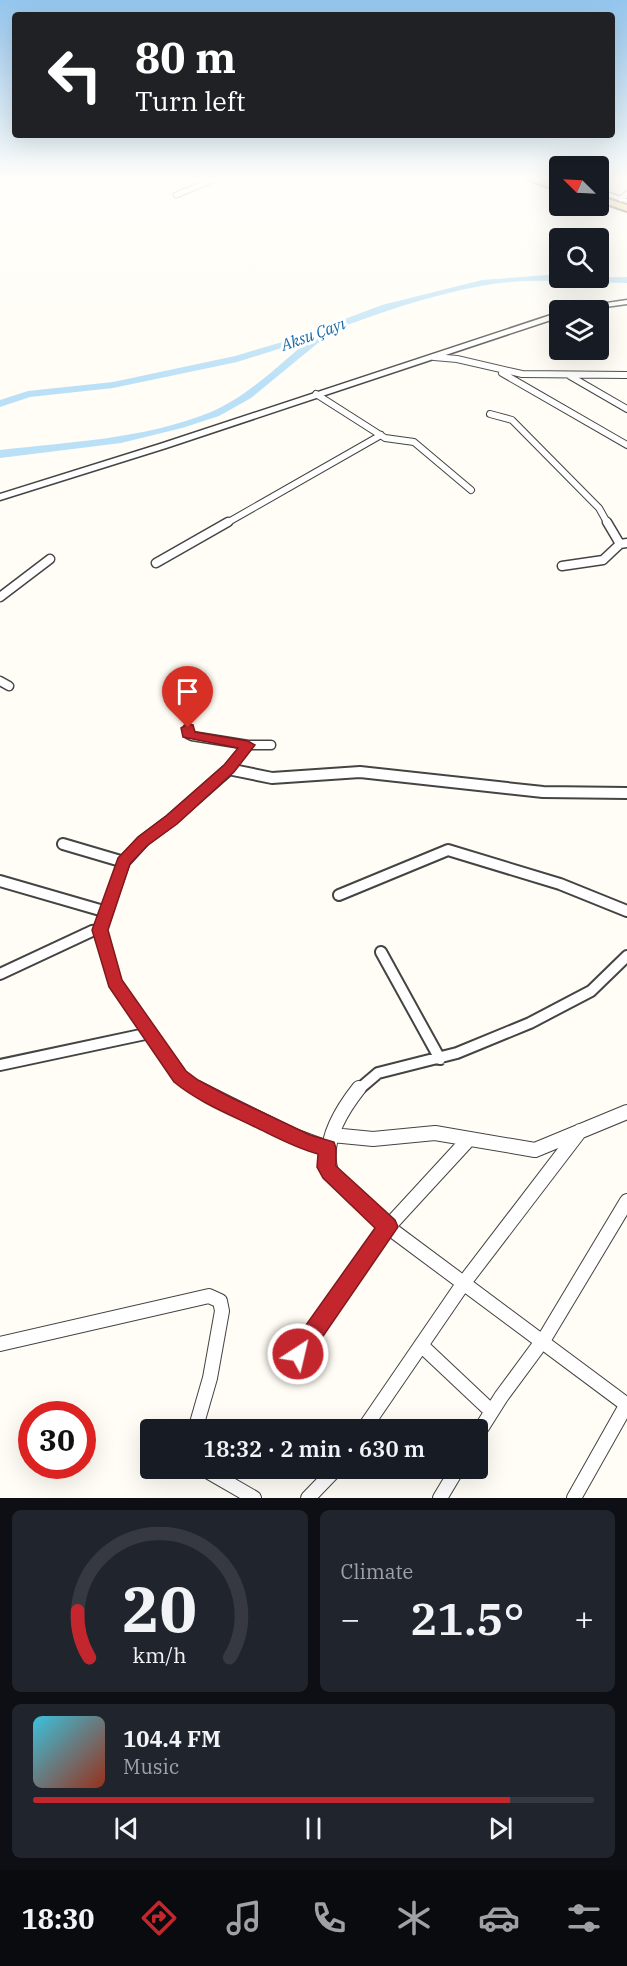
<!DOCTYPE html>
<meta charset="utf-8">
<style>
:root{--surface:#171b24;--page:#20242c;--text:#f1f3f6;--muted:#9ea1a6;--line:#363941;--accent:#c4262e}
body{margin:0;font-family:"IBM Plex Serif",serif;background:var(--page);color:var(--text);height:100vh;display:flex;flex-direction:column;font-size:22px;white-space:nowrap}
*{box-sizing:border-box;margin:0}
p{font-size:20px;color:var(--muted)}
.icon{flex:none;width:33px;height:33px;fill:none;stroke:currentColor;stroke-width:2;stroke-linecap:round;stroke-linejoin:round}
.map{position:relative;height:1498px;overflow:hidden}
.panel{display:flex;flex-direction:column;gap:12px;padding:12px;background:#0d0f14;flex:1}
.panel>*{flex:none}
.top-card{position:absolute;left:12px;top:12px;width:603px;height:126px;border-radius:6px;box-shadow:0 6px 24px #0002;background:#202124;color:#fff;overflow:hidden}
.needle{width:39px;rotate:294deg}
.tools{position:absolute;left:549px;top:156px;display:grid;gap:12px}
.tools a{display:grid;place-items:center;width:60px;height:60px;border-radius:6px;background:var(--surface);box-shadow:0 6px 24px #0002;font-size:30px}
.speed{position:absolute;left:18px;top:1401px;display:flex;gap:12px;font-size:30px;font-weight:700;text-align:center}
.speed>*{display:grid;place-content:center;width:78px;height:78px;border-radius:50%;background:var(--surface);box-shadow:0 6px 24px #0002;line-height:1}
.speed .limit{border:9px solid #d22;background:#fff;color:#111}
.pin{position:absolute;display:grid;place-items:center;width:51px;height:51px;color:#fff;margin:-62px -26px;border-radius:50% 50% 50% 0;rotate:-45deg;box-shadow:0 0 6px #0007}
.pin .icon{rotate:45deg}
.me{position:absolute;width:66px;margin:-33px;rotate:35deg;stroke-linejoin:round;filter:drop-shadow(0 0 4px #0008)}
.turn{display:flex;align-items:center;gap:21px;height:126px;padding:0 24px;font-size:27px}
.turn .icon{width:78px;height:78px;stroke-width:2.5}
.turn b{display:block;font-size:42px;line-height:51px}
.big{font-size:45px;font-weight:600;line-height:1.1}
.panel .card{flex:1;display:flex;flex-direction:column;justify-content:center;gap:9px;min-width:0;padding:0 21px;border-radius:9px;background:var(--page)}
.panel .dial{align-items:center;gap:0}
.dial svg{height:156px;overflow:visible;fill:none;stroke:var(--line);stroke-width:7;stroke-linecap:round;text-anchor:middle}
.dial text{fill:var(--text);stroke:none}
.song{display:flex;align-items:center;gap:18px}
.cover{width:72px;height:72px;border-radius:9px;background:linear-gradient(135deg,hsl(190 70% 55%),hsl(10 70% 35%))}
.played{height:6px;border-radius:3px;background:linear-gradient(90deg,var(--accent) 85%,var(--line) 85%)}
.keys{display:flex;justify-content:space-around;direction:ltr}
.heat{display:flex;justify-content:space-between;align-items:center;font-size:33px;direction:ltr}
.panel .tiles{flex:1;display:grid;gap:12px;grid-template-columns:1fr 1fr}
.card:last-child{grid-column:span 2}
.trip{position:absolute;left:140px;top:1419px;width:348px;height:60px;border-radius:6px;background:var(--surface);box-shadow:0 6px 24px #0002;font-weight:600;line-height:60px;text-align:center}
.menu{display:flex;height:96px;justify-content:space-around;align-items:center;background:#090b0e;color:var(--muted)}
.menu .icon{width:42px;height:42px}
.menu .active{color:var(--accent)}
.menu b{font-size:27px;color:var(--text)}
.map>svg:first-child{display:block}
</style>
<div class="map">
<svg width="627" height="1498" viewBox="0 0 627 1498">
<rect width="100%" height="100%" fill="#fffdf5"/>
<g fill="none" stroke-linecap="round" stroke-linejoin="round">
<!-- river -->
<path fill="#b9e0f7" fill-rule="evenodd" d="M548,275H560V278L627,277V283C579,282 528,277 481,286C427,296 375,314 324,334V338L251,398L219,416L182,428L121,443L0,458V450C69,442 145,439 211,412C248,396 279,365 310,339L237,362L113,388L30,397L0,407V400L28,391L113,382L235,356L289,340L382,305L482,280Z"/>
<defs>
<path id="minor-far4" d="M598,188L608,180
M176,195L213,180
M621,199L627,194"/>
<path id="minor-far3" d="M434,357L457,359L522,374L627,375
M502,373L627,445
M570,376L627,409
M316,394L385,438L414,442L471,490
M490,414L512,420L599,508L608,524
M225,524L381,435"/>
<path id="minor-far2" d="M607,522L620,544
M156,563L228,522
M562,566L603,560L620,544L627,543
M0,597L50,559
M0,681L9,686
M188,728V734L192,736L248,745H271
M229,769L248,745
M226,771L229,769L240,771"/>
<path id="minor-far1" d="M233,770L272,778L360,772L543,792L627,793
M63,844L124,862
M0,881L107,912
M339,895L448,850L560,884L627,911
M381,952L440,1059
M0,974L92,931L100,930
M0,1065L150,1033
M200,1090L180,1076L115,983L100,930L124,862L143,841L171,820L228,770
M358,1090L378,1073L457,1053L530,1023L591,991L627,956"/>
<path id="minor" d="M197,1088L292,1135L327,1148
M359,1088C340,1112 319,1146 333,1176L388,1227L627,1405
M332,1135L373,1139L435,1133L535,1150L627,1112
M0,1344L209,1296L220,1301L222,1311L210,1378L195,1430
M421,1345L490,1410
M298,1354L388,1227L469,1139
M363,1430L463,1284L580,1131
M477,1435L501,1397L546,1336L627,1201
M202,1468L254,1498
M308,1498L337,1468
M440,1498L458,1468
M574,1498L627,1404"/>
<path id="tertiary" d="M598,189L627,199V203L598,193Z
M627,300V304L584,310H569L573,308Z
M560,312V317L166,448L0,500V494L160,444Z"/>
<path id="trunk" d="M529,180H540L560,186V191Z
M598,196L627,205V211L598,201Z"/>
</defs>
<!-- minor-far4 casing -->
<use href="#minor-far4" stroke="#444" stroke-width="7"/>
<!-- minor-far3 casing -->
<use href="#minor-far3" stroke="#444" stroke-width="8"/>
<!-- minor-far2 casing -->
<use href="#minor-far2" stroke="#444" stroke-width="11"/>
<!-- minor-far1 casing -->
<use href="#minor-far1" stroke="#444" stroke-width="14"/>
<!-- minor casing -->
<use href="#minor" stroke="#444" stroke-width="16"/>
<!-- tertiary casing -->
<use href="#tertiary" stroke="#444" stroke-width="3"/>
<!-- trunk casing -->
<use href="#trunk" stroke="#222" stroke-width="4"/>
<!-- minor-far4 -->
<use href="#minor-far4" stroke="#fff" stroke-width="5"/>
<!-- minor-far3 -->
<use href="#minor-far3" stroke="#fff" stroke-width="6"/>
<!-- minor-far2 -->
<use href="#minor-far2" stroke="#fff" stroke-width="8"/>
<!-- minor-far1 -->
<use href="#minor-far1" stroke="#fff" stroke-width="10"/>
<!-- minor -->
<use href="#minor" stroke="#fff" stroke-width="14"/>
<!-- tertiary -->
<use href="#tertiary" fill="#fff" fill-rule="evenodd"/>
<!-- trunk -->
<use href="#trunk" fill="#f7bc64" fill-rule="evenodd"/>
</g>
<!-- sky -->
<linearGradient id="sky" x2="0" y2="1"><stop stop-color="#95c6ee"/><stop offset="0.46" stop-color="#fffefa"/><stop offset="1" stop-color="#fffefa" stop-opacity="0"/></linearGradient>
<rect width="627" height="389" fill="url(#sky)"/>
<!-- route -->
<path fill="#c4262e" stroke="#7f191e" stroke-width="1.5" d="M188,724L193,725L195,732L248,741L255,745L234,772L177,824L148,845L130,864L108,930L122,980L186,1071L198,1080L230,1097L310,1135L334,1142L336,1148V1166L395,1220L398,1227L306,1361L298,1364L291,1361L288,1354L291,1346L375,1228L323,1178L317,1167L318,1154C295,1148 274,1136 253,1126C226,1113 197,1101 174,1082L109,987L92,930L118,858L138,837L166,816L224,765L238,748L183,737L181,728Z"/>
<g text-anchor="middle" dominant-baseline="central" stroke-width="6" stroke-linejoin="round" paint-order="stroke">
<!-- far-water labels -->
<g font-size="16" font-style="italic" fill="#1768a6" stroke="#fff">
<text transform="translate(313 334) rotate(-20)">Aksu Çayı</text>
</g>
</g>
</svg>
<div class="tools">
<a><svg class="needle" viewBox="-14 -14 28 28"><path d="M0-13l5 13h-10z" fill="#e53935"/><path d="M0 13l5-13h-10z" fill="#9ea1a6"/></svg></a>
<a><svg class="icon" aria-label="search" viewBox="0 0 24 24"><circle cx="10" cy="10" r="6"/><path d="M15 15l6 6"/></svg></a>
<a><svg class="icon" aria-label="layers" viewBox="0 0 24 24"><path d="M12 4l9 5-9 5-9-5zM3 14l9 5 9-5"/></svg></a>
</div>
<div class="speed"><div class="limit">30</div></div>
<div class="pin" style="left:188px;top:728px;background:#d93025"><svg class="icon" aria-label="arrive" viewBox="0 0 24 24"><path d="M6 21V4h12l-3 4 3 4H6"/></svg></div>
<svg class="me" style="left:298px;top:1354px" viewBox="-20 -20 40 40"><circle r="17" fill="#c4262e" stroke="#fff" stroke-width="3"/><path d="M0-11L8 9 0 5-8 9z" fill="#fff"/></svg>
<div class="trip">18:32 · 2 min · 630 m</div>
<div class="top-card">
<div class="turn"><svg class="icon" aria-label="left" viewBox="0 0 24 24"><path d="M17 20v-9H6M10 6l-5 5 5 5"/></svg><div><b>80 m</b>Turn left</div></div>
</div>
</div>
<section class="panel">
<div class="tiles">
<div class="card dial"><svg viewBox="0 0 100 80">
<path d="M14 69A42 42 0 1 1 86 69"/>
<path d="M14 69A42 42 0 0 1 8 45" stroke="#c4262e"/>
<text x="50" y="56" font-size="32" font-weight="700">20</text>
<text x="50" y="72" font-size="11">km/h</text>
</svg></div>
<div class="card"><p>Climate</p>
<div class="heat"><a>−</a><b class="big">21.5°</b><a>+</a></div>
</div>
<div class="card">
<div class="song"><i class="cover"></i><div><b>104.4 FM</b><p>Music</p></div></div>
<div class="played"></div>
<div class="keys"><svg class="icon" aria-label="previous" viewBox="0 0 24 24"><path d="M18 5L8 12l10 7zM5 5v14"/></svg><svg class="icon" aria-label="pause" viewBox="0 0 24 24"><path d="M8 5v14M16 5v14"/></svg><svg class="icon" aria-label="next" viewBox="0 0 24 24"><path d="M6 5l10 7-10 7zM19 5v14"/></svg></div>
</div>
</div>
</section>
<nav class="menu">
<b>18:30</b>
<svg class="icon active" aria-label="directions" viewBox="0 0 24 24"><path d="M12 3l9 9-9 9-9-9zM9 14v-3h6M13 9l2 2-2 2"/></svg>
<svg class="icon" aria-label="music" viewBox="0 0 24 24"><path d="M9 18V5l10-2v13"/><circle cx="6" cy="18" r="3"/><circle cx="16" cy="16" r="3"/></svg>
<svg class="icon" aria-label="phone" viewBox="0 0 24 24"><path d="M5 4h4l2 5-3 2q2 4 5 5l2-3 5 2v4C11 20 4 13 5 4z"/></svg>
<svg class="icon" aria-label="climate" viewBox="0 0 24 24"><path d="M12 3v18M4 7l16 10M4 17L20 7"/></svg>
<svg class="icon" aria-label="car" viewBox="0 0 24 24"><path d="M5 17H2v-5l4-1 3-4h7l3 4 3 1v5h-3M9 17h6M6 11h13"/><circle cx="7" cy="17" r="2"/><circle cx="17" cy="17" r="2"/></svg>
<svg class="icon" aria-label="filters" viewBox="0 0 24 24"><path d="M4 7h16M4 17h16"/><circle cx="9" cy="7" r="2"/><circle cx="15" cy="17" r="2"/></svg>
</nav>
